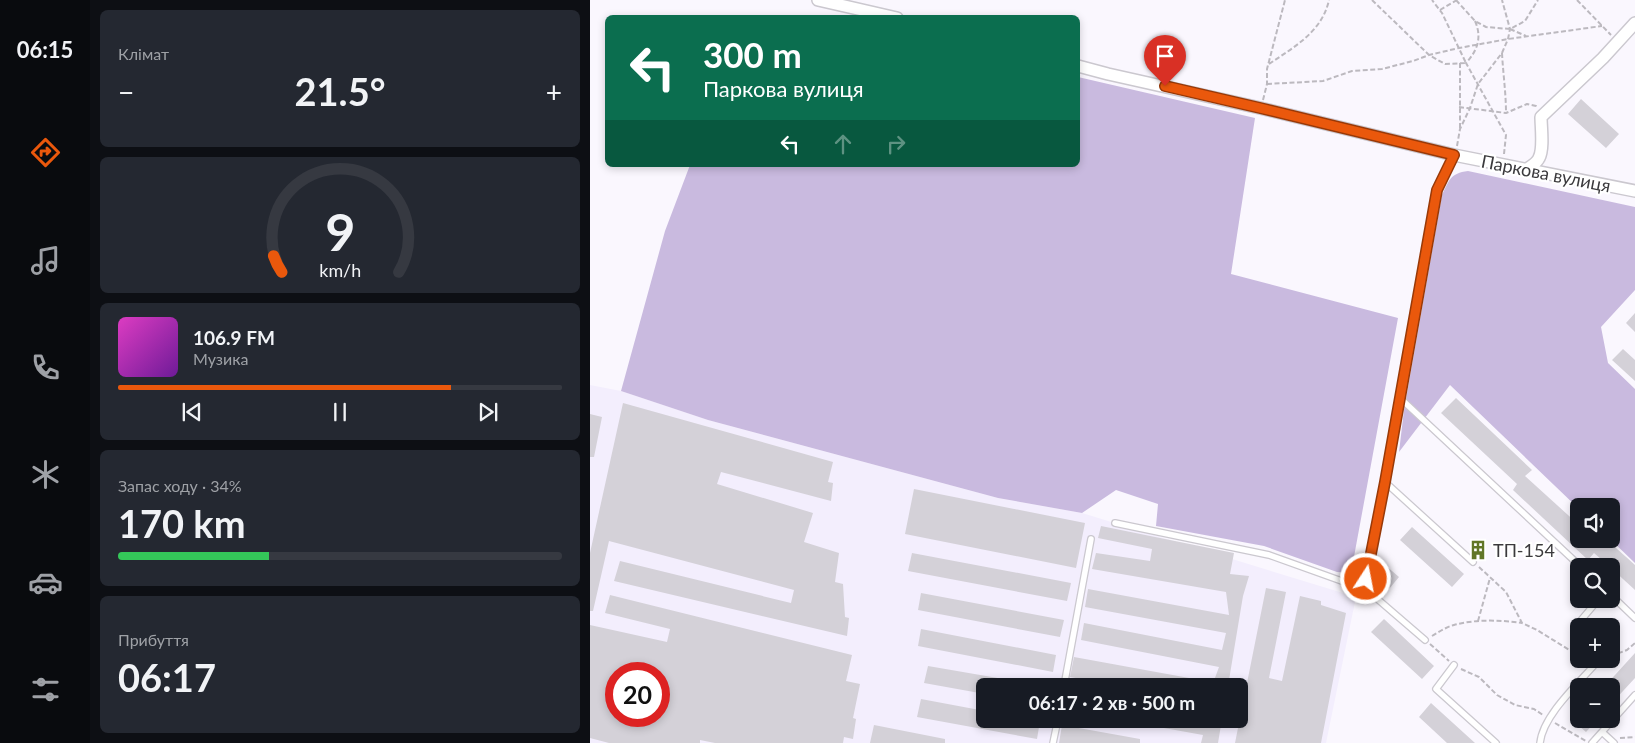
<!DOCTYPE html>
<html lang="uk">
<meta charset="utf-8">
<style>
:root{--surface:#171b24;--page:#242831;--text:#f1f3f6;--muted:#9ea1a6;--line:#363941;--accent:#ea580c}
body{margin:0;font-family:Lato,sans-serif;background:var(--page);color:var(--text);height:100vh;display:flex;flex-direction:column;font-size:19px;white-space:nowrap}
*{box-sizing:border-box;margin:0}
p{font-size:16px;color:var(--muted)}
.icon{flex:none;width:28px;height:28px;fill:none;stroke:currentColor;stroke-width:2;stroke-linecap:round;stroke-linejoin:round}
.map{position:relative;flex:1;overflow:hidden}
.panel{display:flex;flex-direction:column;gap:10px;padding:10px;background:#0d0f14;width:500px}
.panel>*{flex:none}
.hud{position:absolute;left:15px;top:15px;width:475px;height:152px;border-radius:8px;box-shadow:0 2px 8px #0003;background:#0b6e4f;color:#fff;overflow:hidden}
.tools{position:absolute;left:980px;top:498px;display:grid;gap:10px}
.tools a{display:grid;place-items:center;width:50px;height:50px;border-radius:8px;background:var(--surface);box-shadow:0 2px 8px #0003;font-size:25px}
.speed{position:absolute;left:15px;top:662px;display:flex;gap:10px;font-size:25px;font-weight:700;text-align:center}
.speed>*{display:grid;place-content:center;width:65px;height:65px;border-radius:50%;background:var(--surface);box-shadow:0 2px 8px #0003;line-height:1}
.speed .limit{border:8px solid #d22;background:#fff;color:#111}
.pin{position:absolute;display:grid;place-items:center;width:42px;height:42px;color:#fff;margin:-51px -21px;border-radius:50% 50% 50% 0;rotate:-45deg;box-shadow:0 0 5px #0007}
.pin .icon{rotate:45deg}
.me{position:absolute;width:55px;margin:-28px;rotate:11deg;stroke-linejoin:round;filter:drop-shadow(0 0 4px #0008)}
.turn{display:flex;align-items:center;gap:18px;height:105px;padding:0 15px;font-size:22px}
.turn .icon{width:65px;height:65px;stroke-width:2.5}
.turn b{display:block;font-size:35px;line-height:42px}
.lanes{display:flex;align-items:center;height:48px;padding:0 15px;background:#0003;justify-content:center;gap:25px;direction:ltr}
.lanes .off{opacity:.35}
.big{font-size:38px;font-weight:700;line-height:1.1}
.panel .tile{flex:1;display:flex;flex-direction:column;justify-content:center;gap:8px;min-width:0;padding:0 18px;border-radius:8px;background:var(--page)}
.panel .dial{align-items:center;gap:0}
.dial svg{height:130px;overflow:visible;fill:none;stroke:var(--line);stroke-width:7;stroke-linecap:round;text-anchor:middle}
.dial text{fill:var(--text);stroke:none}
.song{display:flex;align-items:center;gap:15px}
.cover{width:60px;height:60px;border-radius:8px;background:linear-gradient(135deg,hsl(310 70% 55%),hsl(280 70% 35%))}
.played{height:5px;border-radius:2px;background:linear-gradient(90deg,var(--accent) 75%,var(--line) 75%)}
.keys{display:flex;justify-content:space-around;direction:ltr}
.heat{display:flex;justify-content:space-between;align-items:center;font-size:28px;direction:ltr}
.charge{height:8px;border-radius:4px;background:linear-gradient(90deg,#34c759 34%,var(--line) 0)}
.trip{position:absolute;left:386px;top:678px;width:272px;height:50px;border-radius:8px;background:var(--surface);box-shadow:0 2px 8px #0003;font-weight:700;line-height:50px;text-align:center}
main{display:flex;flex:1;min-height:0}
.tab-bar{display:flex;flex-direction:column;width:90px;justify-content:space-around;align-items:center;background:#090b0e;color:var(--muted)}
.tab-bar .icon{width:35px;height:35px}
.tab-bar .selected{color:var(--accent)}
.tab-bar b{font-size:22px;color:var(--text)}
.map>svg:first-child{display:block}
</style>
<main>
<nav class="tab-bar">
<b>06:15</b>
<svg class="icon selected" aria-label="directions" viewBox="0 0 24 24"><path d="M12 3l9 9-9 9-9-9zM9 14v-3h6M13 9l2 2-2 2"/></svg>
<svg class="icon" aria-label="music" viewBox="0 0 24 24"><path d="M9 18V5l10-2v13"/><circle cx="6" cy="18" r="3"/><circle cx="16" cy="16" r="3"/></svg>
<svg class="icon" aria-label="phone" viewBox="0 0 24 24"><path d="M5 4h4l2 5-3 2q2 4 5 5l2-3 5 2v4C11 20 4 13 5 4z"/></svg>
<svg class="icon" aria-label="climate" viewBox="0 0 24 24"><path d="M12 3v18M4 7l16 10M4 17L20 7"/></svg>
<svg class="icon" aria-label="car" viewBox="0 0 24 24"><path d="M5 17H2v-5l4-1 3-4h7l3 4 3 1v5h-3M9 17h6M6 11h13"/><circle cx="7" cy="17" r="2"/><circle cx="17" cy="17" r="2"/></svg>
<svg class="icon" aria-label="filters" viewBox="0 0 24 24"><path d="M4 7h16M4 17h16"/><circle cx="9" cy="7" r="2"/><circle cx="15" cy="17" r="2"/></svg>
</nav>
<section class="panel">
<div class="tile"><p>Клімат</p>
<div class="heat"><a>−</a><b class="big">21.5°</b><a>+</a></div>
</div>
<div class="tile dial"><svg viewBox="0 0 100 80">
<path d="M14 69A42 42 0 1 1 86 69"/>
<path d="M14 69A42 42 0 0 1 9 59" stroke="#ea580c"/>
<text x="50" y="56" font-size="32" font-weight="700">9</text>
<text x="50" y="72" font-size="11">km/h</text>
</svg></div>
<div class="tile">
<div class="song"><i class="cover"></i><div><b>106.9 FM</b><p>Музика</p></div></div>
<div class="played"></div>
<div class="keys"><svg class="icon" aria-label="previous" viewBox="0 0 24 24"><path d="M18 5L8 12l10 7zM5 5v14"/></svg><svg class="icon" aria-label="pause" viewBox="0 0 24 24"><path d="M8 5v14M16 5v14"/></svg><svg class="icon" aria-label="next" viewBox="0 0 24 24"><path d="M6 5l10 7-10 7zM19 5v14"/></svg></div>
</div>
<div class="tile"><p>Запас ходу · 34%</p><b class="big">170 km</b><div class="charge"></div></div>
<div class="tile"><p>Прибуття</p><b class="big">06:17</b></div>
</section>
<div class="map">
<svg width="1045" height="743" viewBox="0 0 1045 743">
<rect width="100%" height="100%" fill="#faf7fe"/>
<!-- built -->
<path fill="#f3eefd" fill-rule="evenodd" d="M0,385L31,391L118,420L408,498L492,513L766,597L736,743H0ZM26,674H69V716H26ZM395,686H650V719H395Z"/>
<!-- forest -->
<path fill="#c9badf" d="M488,77L665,118L641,274L808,318L761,573L747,572L674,546L566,526L568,504L526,490L492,513L408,498L118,420L31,391L75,231L100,165H488Z
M878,171L1045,207V290L1011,327L1018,363L1045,389V563L1020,539H1021V506H989V509L860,385L809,452L814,410L852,195C859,181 860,173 878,171Z"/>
<!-- building -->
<path fill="#d4d1d8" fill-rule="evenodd" d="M991,99L1029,134L1016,148L978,114Z
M1045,313V332L1036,323Z
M1033,349L1045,360V381L1022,360Z
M866,398L942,470L935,476L989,525V539H1004L1010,544L1016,539L1045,565V590L1021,568V566H1019L1004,553L998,560L923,490L927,484L851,413Z
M33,403L243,462L238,482L243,483L241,501L131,472L127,484L223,513L214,542L249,553L245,582L253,584L255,617L259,618L257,636L24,581L30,561L201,603L204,590L19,541L3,611H0V553Z
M0,414L12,417L4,457H0Z
M324,489L495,523L486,568L315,534Z
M511,526L644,553L640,574L659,576L653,596L638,686H622L629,667L491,640L494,623L632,650L636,633L495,607L498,589L639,615L636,592L502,569L506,553L560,561L562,549L508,538Z
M822,527L874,574L862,587L810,540Z
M886,543L896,552L891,558L881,549Z
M322,553L481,583L477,601L318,571Z
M795,565L809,577L799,589L785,578Z
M676,588L696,592L679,678L692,681L710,596L731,601V605L756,613L731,743H645Z
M331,593L474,620L470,637L328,610Z
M20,595L262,655L256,681L270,684L263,718L266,719L263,739L254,737L253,743H125L110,740V743H19L0,738V625L77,642L80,629L15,613ZM26,674H69V716H26Z
M794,619L844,666L832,679L781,632Z
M331,629L466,655L463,672L328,646Z
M1045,653V678L1021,704V686H1015Z
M484,657L621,682L620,686H531L480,677Z
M338,666L431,682L430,686H395V694L334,683Z
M331,699L395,711V719H436L450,721L447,739L327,717Z
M841,703L885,743H857L829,717Z
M547,719H632L628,743H611L613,735L546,723Z
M981,719H1008L996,732Z
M284,725L355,739V743H280Z
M472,725L550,739V743H469Z"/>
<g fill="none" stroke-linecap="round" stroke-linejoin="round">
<defs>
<path id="service" d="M810,398L990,566
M795,482L883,562
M525,523L679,555L760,584H770L835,640
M770,584L776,579L795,482L847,190L864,155
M1021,595L1045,618
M989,637L984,633L986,626L1009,599
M864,665L846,689L906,743
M474,686L501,539
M1012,732L1024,743
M463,743L468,719
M950,743C953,715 989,683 1008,661V659
M1002,743L1045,695"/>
<path id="minor" d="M228,0L307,18
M488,66L518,74L670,108L864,155L1045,191
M937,169C941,166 947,163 949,158C954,149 951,127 951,117L1013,58L1045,23"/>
</defs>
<!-- service casing -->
<use href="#service" stroke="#cbc8cf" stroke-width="8"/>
<!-- minor casing -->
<use href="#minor" stroke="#cbc8cf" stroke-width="14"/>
<!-- path -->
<path stroke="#bcb9bf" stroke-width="2" stroke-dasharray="5 2.5" stroke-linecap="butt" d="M782,0L839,55L855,64L876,63L852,13L842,0
M866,0L885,21L896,27L920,29L935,21L948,0
M987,0L1021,35
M850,10L867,0
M885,21C892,37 888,50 876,63L916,135L914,154
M920,29L936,36
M912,53C913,73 916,93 916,113
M870,63V128
M679,64C704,47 732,32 739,0
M677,84L733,81L762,71L792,69L823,61L839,55L869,48L918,39L1012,26
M673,100L677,84V69L695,0
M869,107L916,113L937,104L946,106L947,108
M867,146L870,129L880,108L888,84L912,53L918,39L920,29L912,0
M889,567L916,592L932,623L947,630L989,656
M888,621L900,578
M842,636C849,632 856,627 864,625C886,619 910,620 932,623
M840,644L859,661
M1021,656L1037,650L1045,643
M871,669L889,677L907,695L925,705L944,709L953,715
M965,723L996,741
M1030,738L1045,737"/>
<!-- service -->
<use href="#service" stroke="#fff" stroke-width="5.5"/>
<!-- minor -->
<use href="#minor" stroke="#fff" stroke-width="11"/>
</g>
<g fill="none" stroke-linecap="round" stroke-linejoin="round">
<defs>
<path id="route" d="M575,86L670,108L864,155L847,190L795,482L776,579"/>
</defs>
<!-- route casing -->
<use href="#route" stroke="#983908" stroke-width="12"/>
<!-- route -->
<use href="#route" stroke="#ea580c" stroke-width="9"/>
</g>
<!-- icons -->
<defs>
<symbol id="building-bare" viewBox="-9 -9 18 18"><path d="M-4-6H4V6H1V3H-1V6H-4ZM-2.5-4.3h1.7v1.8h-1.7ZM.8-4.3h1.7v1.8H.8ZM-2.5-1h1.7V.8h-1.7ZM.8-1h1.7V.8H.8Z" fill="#617627" stroke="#fff" stroke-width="2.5" paint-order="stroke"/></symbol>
</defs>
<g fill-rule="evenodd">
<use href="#building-bare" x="874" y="536" width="28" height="28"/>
</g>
<g text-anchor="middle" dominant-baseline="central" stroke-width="4.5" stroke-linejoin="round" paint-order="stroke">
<!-- street labels -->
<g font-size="18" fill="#3b3a3d" stroke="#fff">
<text transform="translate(956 173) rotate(11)">Паркова вулиця</text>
</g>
<!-- poi labels -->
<g font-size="18" fill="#3b3a3d" stroke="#fff" text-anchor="start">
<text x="903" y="550">ТП-154</text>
</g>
</g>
</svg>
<div class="tools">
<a><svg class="icon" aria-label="sound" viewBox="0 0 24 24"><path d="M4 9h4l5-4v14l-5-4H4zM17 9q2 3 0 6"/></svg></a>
<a><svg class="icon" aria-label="search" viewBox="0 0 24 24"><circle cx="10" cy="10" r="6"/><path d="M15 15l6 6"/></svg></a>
<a>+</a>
<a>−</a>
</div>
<div class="speed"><div class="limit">20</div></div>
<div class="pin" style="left:575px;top:86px;background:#d93025"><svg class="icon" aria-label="arrive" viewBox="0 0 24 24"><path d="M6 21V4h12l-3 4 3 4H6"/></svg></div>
<svg class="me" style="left:776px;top:579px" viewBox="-20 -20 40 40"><circle r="17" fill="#ea580c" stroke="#fff" stroke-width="3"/><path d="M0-11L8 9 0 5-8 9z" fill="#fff"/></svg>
<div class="trip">06:17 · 2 хв · 500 m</div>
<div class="hud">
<div class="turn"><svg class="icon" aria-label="left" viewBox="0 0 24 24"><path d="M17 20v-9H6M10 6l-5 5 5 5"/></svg><div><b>300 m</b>Паркова вулиця</div></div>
<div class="lanes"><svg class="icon" aria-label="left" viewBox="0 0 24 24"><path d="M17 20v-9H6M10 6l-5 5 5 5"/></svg><svg class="icon off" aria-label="ahead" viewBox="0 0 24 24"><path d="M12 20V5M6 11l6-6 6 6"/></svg><svg class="icon off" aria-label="right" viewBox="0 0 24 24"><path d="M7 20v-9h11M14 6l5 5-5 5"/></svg></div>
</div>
</div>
</main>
